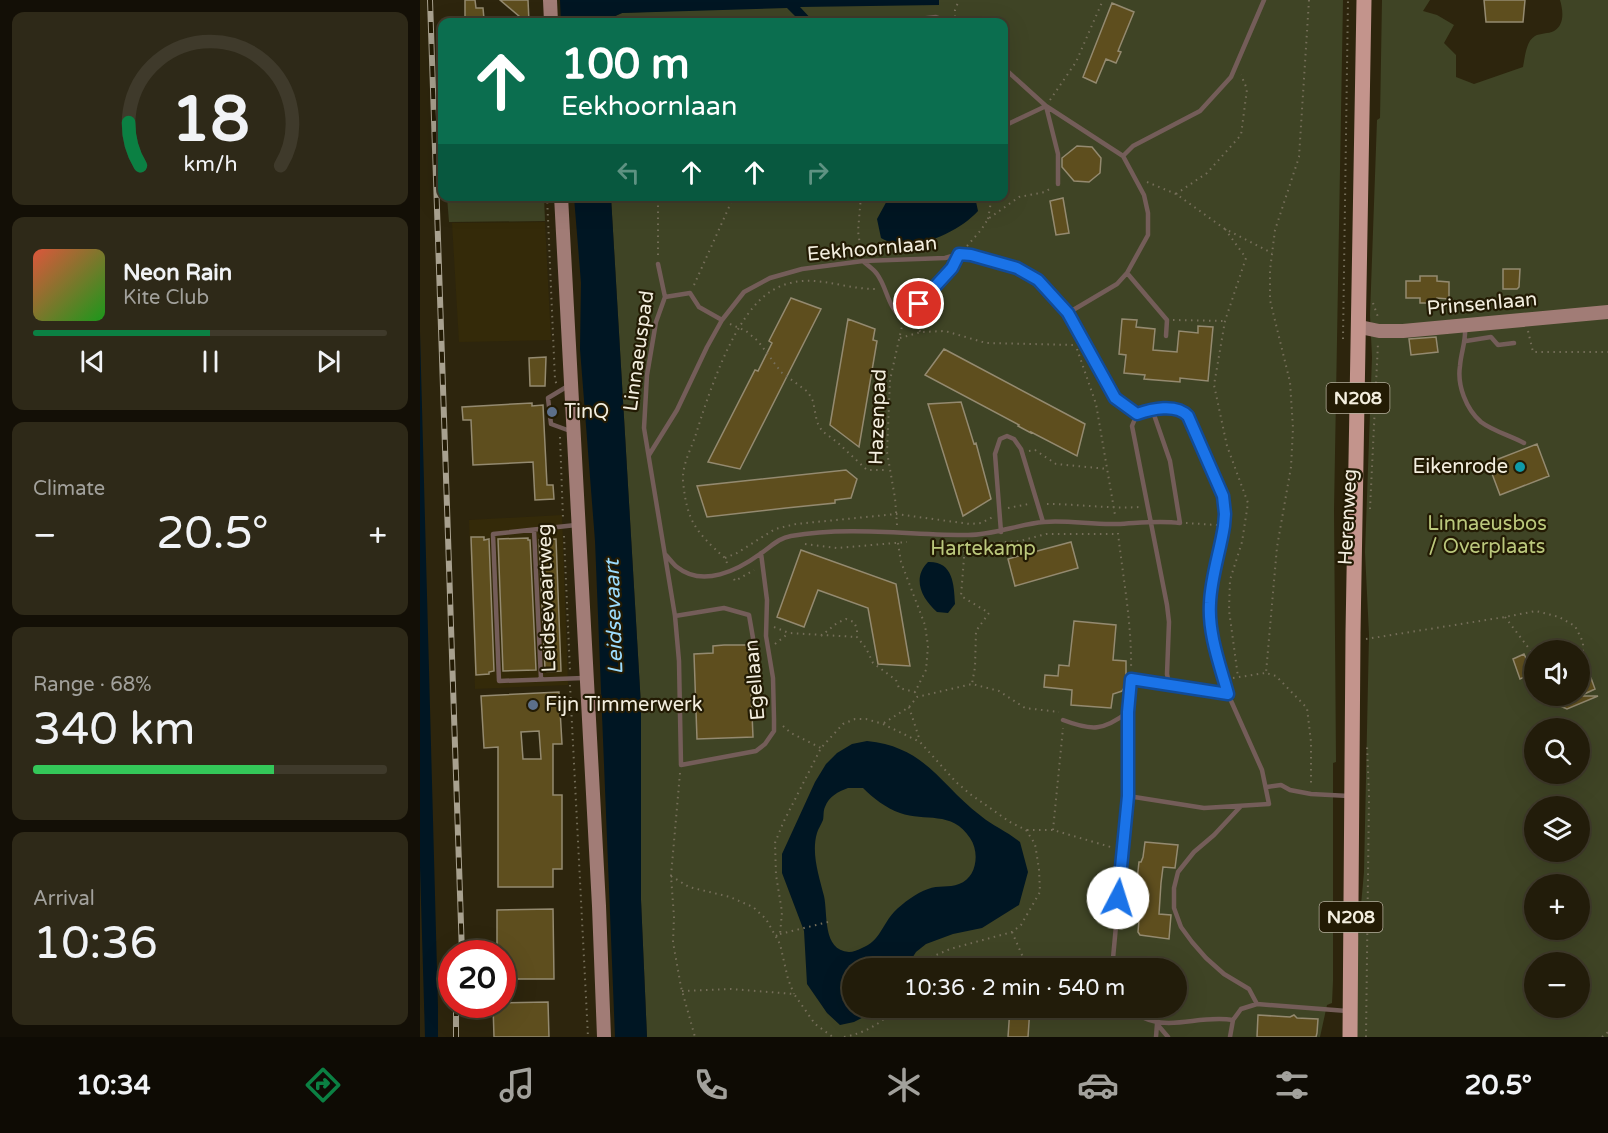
<!DOCTYPE html>
<meta charset="utf-8">
<style>
:root{--surface:#221c0a;--page:#2e2918;--text:#f1f3f6;--muted:#a2a19c;--line:#3f3a2b;--accent:#0b8043}
body{margin:0;font-family:"Varela Round",sans-serif;background:var(--page);color:var(--text);height:100vh;display:flex;flex-direction:column;font-size:22px;white-space:nowrap}
*{box-sizing:border-box;margin:0}
p{font-size:20px;color:var(--muted)}
.icon{flex:none;width:33px;height:33px;fill:none;stroke:currentColor;stroke-width:2;stroke-linecap:round;stroke-linejoin:round}
.map{position:relative;flex:1;overflow:hidden}
.side{display:flex;flex-direction:column;gap:12px;padding:12px;background:#130f06;width:420px}
.side>*{flex:none}
.banner{position:absolute;left:18px;top:18px;width:570px;height:183px;border-radius:12px;box-shadow:0 6px 24px #0002,0 0 0 2px var(--line);background:#0b6e4f;color:#fff;overflow:hidden}
.controls{position:absolute;left:1104px;top:640px;display:grid;gap:12px}
.controls a{display:grid;place-items:center;width:66px;height:66px;border-radius:50%;background:var(--surface);box-shadow:0 6px 24px #0002,0 0 0 2px var(--line);font-size:30px}
.speed{position:absolute;left:18px;top:940px;display:flex;gap:12px;font-size:30px;font-weight:700;text-align:center}
.speed>*{display:grid;place-content:center;width:78px;height:78px;border-radius:50%;background:var(--surface);box-shadow:0 6px 24px #0002,0 0 0 2px var(--line);line-height:1}
.speed .limit{border:9px solid #d22;background:#fff;color:#111}
.pin{position:absolute;display:grid;place-items:center;width:51px;height:51px;color:#fff;margin:-26px;border:3px solid #fff;border-radius:50%;box-shadow:0 2px 6px #0007}
.me{position:absolute;width:66px;margin:-33px;rotate:5deg;stroke-linejoin:round;filter:drop-shadow(0 0 4px #0008)}
.turn{display:flex;align-items:center;gap:21px;height:126px;padding:0 24px;font-size:27px}
.turn .icon{width:78px;height:78px;stroke-width:2.5}
.turn b{display:block;font-size:42px;line-height:51px}
.lanes{display:flex;align-items:center;height:57px;padding:0 24px;background:#0003;justify-content:center;gap:30px;direction:ltr}
.lanes .off{opacity:.35}
.big{font-size:45px;font-weight:600;line-height:1.1}
.side .widget{flex:1;display:flex;flex-direction:column;justify-content:center;gap:9px;min-width:0;padding:0 21px;border-radius:12px;background:var(--page)}
.side .dial{align-items:center;gap:0}
.dial svg{height:156px;overflow:visible;fill:none;stroke:var(--line);stroke-width:7;stroke-linecap:round;text-anchor:middle}
.dial text{fill:var(--text);stroke:none}
.song{display:flex;align-items:center;gap:18px}
.cover{width:72px;height:72px;border-radius:9px;background:linear-gradient(135deg,hsl(10 70% 55%),hsl(120 70% 35%))}
.played{height:6px;border-radius:3px;background:linear-gradient(90deg,var(--accent) 50%,var(--line) 50%)}
.keys{display:flex;justify-content:space-around;direction:ltr}
.heat{display:flex;justify-content:space-between;align-items:center;font-size:33px;direction:ltr}
.charge{height:9px;border-radius:4px;background:linear-gradient(90deg,#34c759 68%,var(--line) 0)}
.trip{position:absolute;left:422px;top:958px;width:345px;height:60px;border-radius:30px;background:var(--surface);box-shadow:0 6px 24px #0002,0 0 0 2px var(--line);font-weight:600;line-height:60px;text-align:center}
.menu{display:flex;height:96px;justify-content:space-around;align-items:center;background:#0e0b04;color:var(--muted)}
.menu .icon{width:42px;height:42px}
.menu .current{color:var(--accent)}
.menu b{font-size:27px;color:var(--text)}
main{display:flex;flex:1;min-height:0}
.map>svg:first-child{display:block}
</style>
<main>
<section class="side">
<div class="widget dial"><svg viewBox="0 0 100 80">
<path d="M14 69A42 42 0 1 1 86 69"/>
<path d="M14 69A42 42 0 0 1 8 47" stroke="#0b8043"/>
<text x="50" y="56" font-size="32" font-weight="700">18</text>
<text x="50" y="72" font-size="11">km/h</text>
</svg></div>
<div class="widget">
<div class="song"><i class="cover"></i><div><b>Neon Rain</b><p>Kite Club</p></div></div>
<div class="played"></div>
<div class="keys"><svg class="icon" aria-label="previous" viewBox="0 0 24 24"><path d="M18 5L8 12l10 7zM5 5v14"/></svg><svg class="icon" aria-label="pause" viewBox="0 0 24 24"><path d="M8 5v14M16 5v14"/></svg><svg class="icon" aria-label="next" viewBox="0 0 24 24"><path d="M6 5l10 7-10 7zM19 5v14"/></svg></div>
</div>
<div class="widget"><p>Climate</p>
<div class="heat"><a>−</a><b class="big">20.5°</b><a>+</a></div>
</div>
<div class="widget"><p>Range · 68%</p><b class="big">340 km</b><div class="charge"></div></div>
<div class="widget"><p>Arrival</p><b class="big">10:36</b></div>
</section>
<div class="map">
<svg width="1188" height="1037" viewBox="0 0 1188 1037">
<rect width="100%" height="100%" fill="#2d250d"/>
<!-- built -->
<path fill="#342a09" d="M125,222L131,340L39,342L32,223Z
M142,515L148,685L55,689L49,520Z"/>
<!-- green -->
<path fill="#3f4425" fill-rule="evenodd" d="M514,0H923L914,510L916,762L913,763V981L912,1003L907,1005L900,1037H227L221,900V706L191,197L584,196V22H182L202,13ZM432,969H756V1008H432Z
M962,0H1010L1003,11L1017,15L1034,25L1024,43L1036,55V77L1054,84L1103,67C1105,57 1106,41 1115,36C1120,33 1128,34 1134,31C1145,25 1143,10 1140,0H1188V1037H937L936,960L944,872L949,635L945,552L952,357L950,315L957,120L960,118ZM1114,651H1160V696H1114ZM1114,729H1160V774H1114ZM1114,807H1160V852H1114ZM1114,885H1160V930H1114ZM1114,963H1160V1008H1114Z
M27,197H124L125,221L29,222Z"/>
<!-- water -->
<path fill="#001623" fill-rule="evenodd" d="M140,0H519V5L380,7L394,22H381L367,8L202,13L182,22H141Z
M154,197H191L221,706V900L227,1037H195L175,541L160,349L161,283Z
M469,197H555L558,211C537,234 489,255 461,238L457,219Z
M0,332L18,1008V1037H5L0,867Z
M508,562C533,561 534,584 535,604L528,613L517,612C501,598 492,578 508,562Z
M447,741C506,747 519,784 561,816C573,826 588,832 600,842L608,872L599,905L562,928L533,934L506,944L496,952L485,969H432V1008H461L434,1022L420,1025L407,1013L387,984L384,931L362,873V854L395,782L406,764L417,753L432,744ZM428,788H443C453,798 466,808 480,813C505,822 532,810 550,838C560,852 557,878 539,884C529,888 518,885 508,889C496,893 483,903 474,912C462,925 460,941 442,948C438,950 433,952 429,952C402,950 408,914 404,896C399,876 391,853 397,833C398,829 401,825 403,820C404,816 403,811 405,807C409,796 418,792 428,788Z"/>
<!-- building -->
<path fill="#5e4e1e" stroke="#948a70" stroke-width="1.5" fill-rule="evenodd" d="M45,0H55L56,8H63L64,19H45Z
M80,0H108L109,22H106Z
M1064,0H1105L1103,22H1066Z
M692,3L714,12L698,51L701,52L696,63L686,59L676,83L663,77Z
M657,146L672,147L681,158L680,173L669,182L654,181L642,167V158Z
M643,198L649,233L636,235L630,201Z
M1083,269H1100L1099,287L1097,289H1083Z
M1000,276H1017V281L1029,282V299L1017,298V303H1000V298H986V281H1000Z
M371,298L401,309L320,469L288,462L335,370L338,371L352,343L349,341Z
M428,319L455,329L453,340L457,341L439,447L410,425Z
M702,319L717,320L716,327L735,329L733,350L757,352L759,331L778,333V326L793,327L788,381L760,378V382L724,379L725,375L704,373L706,355L699,354Z
M1016,337L1018,352L991,355L989,339Z
M524,349L665,424L657,456L611,432V433L598,426L599,425L505,375Z
M126,357L125,386H110L109,358Z
M541,402L554,444L556,443L571,499L543,516L508,404Z
M112,403V406L123,405L127,485H133L134,499L115,500L113,462L53,465L51,420H43L42,407Z
M1117,444L1129,476L1080,495L1068,463Z
M426,470L437,479L431,498L415,500V503L366,508L287,517L277,486Z
M51,537H64V540L69,539L74,671L69,672V674L56,675Z
M108,538V540H110L116,670L83,671L78,539Z
M136,539L141,671L127,672V669H125L119,540Z
M651,542L658,568L595,586L588,559Z
M381,550L476,584L490,666L458,664L448,608L398,590L384,627L357,617Z
M654,621L696,625L693,660L706,661V685L702,691L693,694L691,708L651,705L652,690L624,687L625,675L638,676L639,665L649,666Z
M304,645H329L333,737L277,739L274,654L293,653V646Z
M1104,654L1113,673L1100,679L1093,659Z
M1171,678L1175,689L1160,696H1178L1147,709L1116,696H1160V683Z
M139,692L142,744H133V795H142V869H133V887H78V747L64,748L61,696ZM119,731L121,759H103L101,732Z
M725,842L758,845L755,868L743,867L741,883L739,914L751,915L749,939L720,935L718,932L719,920H716L717,913L714,912L715,897L709,890L710,885L717,880L719,862H721L723,857Z
M133,909L134,979H82V954H77V910Z
M128,1002L129,1037H74L73,1005H82V1003Z
M590,1008H610L608,1037H588Z
M838,1015L870,1017L874,1015L877,1018L898,1019L897,1033L896,1037H837Z"/>
<g fill="none" stroke-linecap="round" stroke-linejoin="round">
<!-- path -->
<path stroke="#756e59" stroke-width="2" stroke-dasharray="1.5 4.5" stroke-linecap="butt" d="M889,0L879,157L855,230L850,270V300L870,382L873,428L871,467L857,547L846,673L856,676L887,708L891,742V785
M535,17V10L539,0
M251,22L289,17L324,22
M630,100L656,62L683,0
M727,182L756,194L805,229L852,253
M756,194L787,173L821,135L827,89L821,75
M127,196L135,380L137,385
M568,219L572,196
M805,229L826,258L805,321L794,385L807,446L828,503L822,542L810,580L809,610L818,677
M547,246L561,230L568,219L599,197L625,192L631,188
M441,252L438,231L441,196
M238,255V196
M274,285L314,196
M953,303L958,317
M753,320L805,321
M490,323L501,332
M310,324L326,331L338,341L361,372L388,392L393,401L397,422L402,431L417,442L447,470H468
M1108,331L1113,352H1188
M480,338L501,332L525,331L566,343L656,345
M923,339L928,0
M657,349L676,404L695,515
M140,437L143,518
M609,451L615,450L636,464L688,469
M627,504C658,504 689,509 720,507
M588,508L609,504
M950,509L958,343
M766,523L797,525
M477,525L475,498L467,452L470,380L482,326
M698,533C703,578 712,624 711,670
M144,536L150,671
M478,543L481,562L505,625L508,646L506,670L495,692L497,697
M385,544L417,548L487,542
M531,544L545,545L600,541L626,534H698
M545,545L541,596L569,613L556,631L555,667L552,684
M305,558L317,553L355,529L376,524L476,514L550,524L561,523L573,517
M307,563L305,558C276,532 267,522 263,481C262,466 270,451 275,437C288,396 314,312 353,290C388,270 419,289 455,289
M314,579L315,581L334,570
M1085,617L1114,655
M354,627L369,633L437,637
M401,636L417,623L426,619L434,622L437,629V637L446,648L453,663L476,680L479,688L495,692
M946,639L1085,617L1116,611L1139,617L1155,626L1163,642V658L1160,663
M355,644L369,633
M813,678L845,673
M150,685L168,1037
M489,707L500,741
M464,723L489,707L497,697L552,684L579,691L605,708L639,712
M363,726L371,733L401,748
M260,773L251,876L254,917L253,942L261,987L275,1037
M607,830H633L694,848
M633,830L643,728
M251,876L269,887L310,897L333,907L346,919L360,944L368,979L374,994
M592,932L605,962
M360,934L408,922
M356,936L360,934L362,912L356,875L355,843L363,823L401,748L423,724L435,719H446L463,724L500,742L536,782L550,794L590,822L606,830L615,844L619,869L620,892L601,925L592,932L530,949L507,959L498,969
M262,991L311,989L374,994L395,1024L413,1037
M424,1037C445,1033 461,1024 475,1008
M946,1037L949,796L947,745
M1182,1037L1188,1032"/>
<!-- lane -->
<path stroke="#745d59" stroke-width="4.5" d="M473,22L516,17L529,22
M584,68L626,106L584,126
M626,106L703,156
M626,106L638,154V184
M443,261C447,265 454,269 457,274C468,289 467,308 484,319L532,268L539,254
M238,264L245,297L236,322L227,375L224,428L255,616L259,661L261,765L336,751L345,744L354,731V719L353,678L346,636L347,600L341,553
M707,273L747,320L746,336
M245,297L270,293L279,307L302,320
M648,313L697,284L707,273L728,235V213L724,195L703,156L713,146L780,111L811,77L844,0
M1045,328C1046,342 1041,352 1040,366C1037,385 1046,409 1061,422C1073,431 1091,436 1104,443
M1046,341L1071,337L1078,345L1094,343
M148,386L128,398L131,424L153,432
M717,414L712,426L747,605L749,622L747,674L749,685
M229,455L257,410L287,347L302,320L324,292L350,278L382,269L443,261L525,258L539,254L551,255L597,269L618,280L648,313L695,398L717,414C731,410 756,403 768,416L803,496L805,514L803,526L789,604L790,623L795,649L808,694L842,770L849,804L784,808L708,796
M156,525L73,534L79,681L164,678
M114,530L121,679
M581,532L575,454L580,439L587,436L594,439L601,449L623,522
M245,554C249,558 253,564 257,567C283,588 318,570 340,554C351,547 358,538 371,536C430,526 489,535 548,535C574,535 599,524 624,522C648,520 673,525 697,524C719,523 739,520 760,523L750,461L732,409
M255,616L304,608L329,615L337,661
M643,720C672,731 683,731 708,712
M847,787L861,785L870,790L891,794L929,796
M821,806L794,835L774,852L758,872L754,888V908L761,927L772,942L786,958L804,974L829,989L837,1004
M608,969H612
M692,969L708,796V712L711,679L808,694
M707,1008C745,1037 772,1014 813,1020L821,1009L837,1004L927,1011
M737,1024L748,1037
M736,1037L737,1024
M810,1037L813,1020"/>
<!-- secondary -->
<path stroke="#a17c76" stroke-width="14" d="M130,0L131,22
M141,196L179,906L184,1037
M940,327L959,331H983L1188,312"/>
<!-- primary -->
<path stroke="#c3948c" stroke-width="15" d="M930,1037L933,633L944,0"/>
<defs>
<path id="rail" d="M10,0L42,954
M36,1005V1037"/>
</defs>
<!-- rail casing -->
<use href="#rail" stroke="#a8a18f" stroke-width="6"/>
<!-- rail -->
<use href="#rail" stroke="#231b04" stroke-width="4" stroke-dasharray="11" stroke-linecap="butt"/>
</g>
<g fill="none" stroke-linecap="round" stroke-linejoin="round">
<defs>
<path id="route" d="M499,304L532,268L539,254L551,255L597,268L618,280L648,313L695,398L717,414C731,409 756,403 768,416L803,496L805,514L804,526C800,552 791,577 790,603C788,634 800,665 808,694L711,679L708,712V796L698,898"/>
</defs>
<!-- route casing -->
<use href="#route" stroke="#114b97" stroke-width="15"/>
<!-- route -->
<use href="#route" stroke="#1a73e8" stroke-width="10"/>
</g>
<!-- markers -->
<g fill="#5c6f8a" stroke="#231b04" stroke-width="2">
<circle cx="132" cy="412" r="6"/>
<circle cx="113" cy="705" r="6"/>
</g>
<circle fill="#0f9aa8" stroke="#231b04" stroke-width="2" cx="1100" cy="467" r="6"/>
<g text-anchor="middle" dominant-baseline="central" stroke-width="4.5" stroke-linejoin="round" paint-order="stroke">
<!-- shield labels -->
<g fill="#231b04" stroke="#b5af9d" stroke-width="1.5">
<rect x="906.5" y="383" width="63" height="30" rx="4.5"/>
<rect x="899.5" y="902" width="63" height="30" rx="4.5"/>
</g>
<g font-size="18" font-weight="bold" fill="#f3eedf">
<text x="938" y="398">N208</text>
<text x="931" y="917">N208</text>
</g>
<!-- street labels -->
<g font-size="20" fill="#f3eedf" stroke="#231b04">
<text transform="translate(452 249) rotate(-5)">Eekhoornlaan</text>
<text transform="translate(1062 304) rotate(-5)">Prinsenlaan</text>
<text transform="translate(219 351) rotate(-82)">Linnaeuspad</text>
<text transform="translate(458 417) rotate(-88)">Hazenpad</text>
<text transform="translate(928 517) rotate(-87)">Herenweg</text>
<text transform="translate(127 598) rotate(-92)">Leidsevaartweg</text>
<text transform="translate(335 680) rotate(-95)">Egellaan</text>
</g>
<!-- poi labels -->
<g font-size="20" fill="#f3eedf" stroke="#231b04" text-anchor="start">
<text x="144" y="412">TinQ</text>
<text x="1088" y="467" text-anchor="end">Eikenrode</text>
<text x="125" y="705">Fijn Timmerwerk</text>
</g>
<!-- park labels -->
<g font-size="20" fill="#bbc87c" stroke="#231b04">
<text x="1067" y="524">Linnaeusbos<tspan x="1067" dy="23">/ Overplaats</tspan></text>
<text x="563" y="549">Hartekamp</text>
</g>
<!-- water labels -->
<g font-size="21" font-style="italic" fill="#9cdcfd" stroke="#231b04">
<text transform="translate(194 617) rotate(-92)">Leidsevaart</text>
</g>
</g>
</svg>
<div class="controls">
<a><svg class="icon" aria-label="sound" viewBox="0 0 24 24"><path d="M4 9h4l5-4v14l-5-4H4zM17 9q2 3 0 6"/></svg></a>
<a><svg class="icon" aria-label="search" viewBox="0 0 24 24"><circle cx="10" cy="10" r="6"/><path d="M15 15l6 6"/></svg></a>
<a><svg class="icon" aria-label="layers" viewBox="0 0 24 24"><path d="M12 4l9 5-9 5-9-5zM3 14l9 5 9-5"/></svg></a>
<a>+</a>
<a>−</a>
</div>
<div class="speed"><div class="limit">20</div></div>
<div class="pin" style="left:499px;top:304px;background:#d93025"><svg class="icon" aria-label="arrive" viewBox="0 0 24 24"><path d="M6 21V4h12l-3 4 3 4H6"/></svg></div>
<svg class="me" style="left:698px;top:898px" viewBox="-20 -20 40 40"><circle r="19" fill="#fff"/><path d="M0-13L10 11 0 6-10 11z" fill="#1a73e8"/></svg>
<div class="trip">10:36 · 2 min · 540 m</div>
<div class="banner">
<div class="turn"><svg class="icon" aria-label="ahead" viewBox="0 0 24 24"><path d="M12 20V5M6 11l6-6 6 6"/></svg><div><b>100 m</b>Eekhoornlaan</div></div>
<div class="lanes"><svg class="icon off" aria-label="left" viewBox="0 0 24 24"><path d="M17 20v-9H6M10 6l-5 5 5 5"/></svg><svg class="icon" aria-label="ahead" viewBox="0 0 24 24"><path d="M12 20V5M6 11l6-6 6 6"/></svg><svg class="icon" aria-label="ahead" viewBox="0 0 24 24"><path d="M12 20V5M6 11l6-6 6 6"/></svg><svg class="icon off" aria-label="right" viewBox="0 0 24 24"><path d="M7 20v-9h11M14 6l5 5-5 5"/></svg></div>
</div>
</div>
</main>
<nav class="menu">
<b>10:34</b>
<svg class="icon current" aria-label="directions" viewBox="0 0 24 24"><path d="M12 3l9 9-9 9-9-9zM9 14v-3h6M13 9l2 2-2 2"/></svg>
<svg class="icon" aria-label="music" viewBox="0 0 24 24"><path d="M9 18V5l10-2v13"/><circle cx="6" cy="18" r="3"/><circle cx="16" cy="16" r="3"/></svg>
<svg class="icon" aria-label="phone" viewBox="0 0 24 24"><path d="M5 4h4l2 5-3 2q2 4 5 5l2-3 5 2v4C11 20 4 13 5 4z"/></svg>
<svg class="icon" aria-label="climate" viewBox="0 0 24 24"><path d="M12 3v18M4 7l16 10M4 17L20 7"/></svg>
<svg class="icon" aria-label="car" viewBox="0 0 24 24"><path d="M5 17H2v-5l4-1 3-4h7l3 4 3 1v5h-3M9 17h6M6 11h13"/><circle cx="7" cy="17" r="2"/><circle cx="17" cy="17" r="2"/></svg>
<svg class="icon" aria-label="filters" viewBox="0 0 24 24"><path d="M4 7h16M4 17h16"/><circle cx="9" cy="7" r="2"/><circle cx="15" cy="17" r="2"/></svg>
<b>20.5°</b>
</nav>
